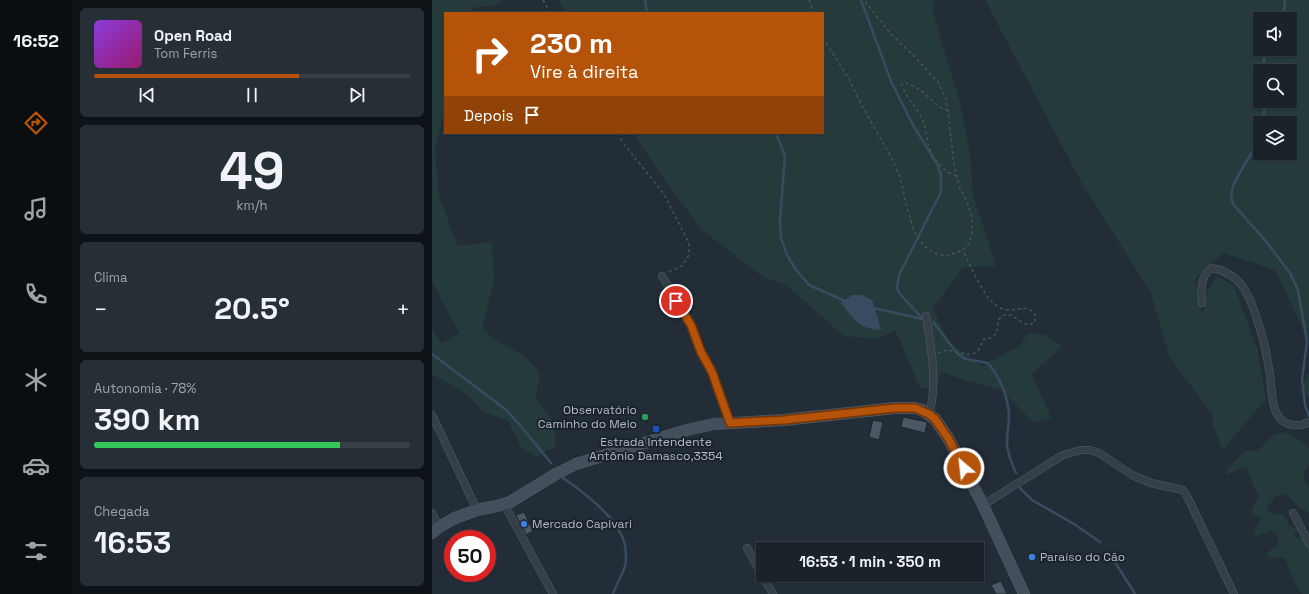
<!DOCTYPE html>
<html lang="pt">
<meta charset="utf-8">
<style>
:root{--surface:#1a222a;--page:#272f36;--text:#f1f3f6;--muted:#9fa4a8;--line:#383f47;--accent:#b45309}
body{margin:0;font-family:"Space Grotesk",sans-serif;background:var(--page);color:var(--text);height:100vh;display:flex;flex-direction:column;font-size:15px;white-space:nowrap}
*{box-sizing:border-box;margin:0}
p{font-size:13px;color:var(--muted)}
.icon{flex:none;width:22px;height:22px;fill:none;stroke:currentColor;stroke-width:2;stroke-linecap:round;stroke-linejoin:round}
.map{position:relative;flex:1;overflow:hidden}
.drawer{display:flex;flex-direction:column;gap:8px;padding:8px;background:#0e1317;width:360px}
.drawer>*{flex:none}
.guide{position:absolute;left:12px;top:12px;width:380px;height:122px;border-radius:0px;box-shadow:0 1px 3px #0004,0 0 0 1px var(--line);background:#b45309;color:#fff;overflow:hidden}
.buttons{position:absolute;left:821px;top:12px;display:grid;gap:8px}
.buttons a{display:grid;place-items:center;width:44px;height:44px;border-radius:0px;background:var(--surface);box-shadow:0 1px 3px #0004,0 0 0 1px var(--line);font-size:20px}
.speed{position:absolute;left:12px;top:530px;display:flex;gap:8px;font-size:20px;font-weight:700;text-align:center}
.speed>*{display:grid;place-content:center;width:52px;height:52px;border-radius:50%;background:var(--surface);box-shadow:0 1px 3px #0004,0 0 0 1px var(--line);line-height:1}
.speed .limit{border:6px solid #d22;background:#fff;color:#111}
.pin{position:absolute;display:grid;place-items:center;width:34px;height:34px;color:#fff;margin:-17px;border:2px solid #fff;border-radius:50%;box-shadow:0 1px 4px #0007}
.me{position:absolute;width:44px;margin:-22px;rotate:332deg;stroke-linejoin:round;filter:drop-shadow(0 0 3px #0008)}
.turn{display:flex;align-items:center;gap:14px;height:84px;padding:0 20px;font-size:18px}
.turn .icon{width:52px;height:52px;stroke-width:2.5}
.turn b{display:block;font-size:28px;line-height:34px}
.then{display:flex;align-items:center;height:38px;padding:0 20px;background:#0003;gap:8px;font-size:15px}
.big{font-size:30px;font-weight:700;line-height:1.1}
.drawer .tile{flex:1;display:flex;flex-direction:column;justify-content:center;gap:6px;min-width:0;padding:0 14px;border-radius:6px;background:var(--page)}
.drawer .dial{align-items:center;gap:0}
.dial b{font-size:52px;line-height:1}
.song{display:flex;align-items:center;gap:12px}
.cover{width:48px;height:48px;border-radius:6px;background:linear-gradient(135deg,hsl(270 70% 55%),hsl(320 70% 35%))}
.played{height:4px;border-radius:2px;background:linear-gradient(90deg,var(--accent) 65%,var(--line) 65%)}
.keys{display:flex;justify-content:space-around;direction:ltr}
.heat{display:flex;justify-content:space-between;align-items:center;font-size:22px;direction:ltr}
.charge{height:6px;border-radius:3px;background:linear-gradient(90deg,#34c759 78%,var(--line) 0)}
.trip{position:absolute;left:324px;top:542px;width:228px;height:40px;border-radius:0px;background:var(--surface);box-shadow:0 1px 3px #0004,0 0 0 1px var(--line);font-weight:700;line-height:40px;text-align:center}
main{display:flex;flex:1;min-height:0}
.menu{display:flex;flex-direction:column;width:72px;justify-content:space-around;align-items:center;background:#0a0e11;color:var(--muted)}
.menu .icon{width:28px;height:28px}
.menu .current{color:var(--accent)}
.menu b{font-size:18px;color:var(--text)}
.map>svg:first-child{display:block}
</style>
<main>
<nav class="menu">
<b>16:52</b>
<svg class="icon current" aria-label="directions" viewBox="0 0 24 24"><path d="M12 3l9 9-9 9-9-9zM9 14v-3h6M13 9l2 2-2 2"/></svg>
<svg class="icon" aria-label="music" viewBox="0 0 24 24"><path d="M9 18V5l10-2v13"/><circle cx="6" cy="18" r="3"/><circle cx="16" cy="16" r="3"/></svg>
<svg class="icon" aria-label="phone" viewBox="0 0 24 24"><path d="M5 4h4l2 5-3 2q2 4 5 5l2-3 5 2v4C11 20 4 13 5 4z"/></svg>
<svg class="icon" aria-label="climate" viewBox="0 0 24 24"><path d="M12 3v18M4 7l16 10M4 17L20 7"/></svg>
<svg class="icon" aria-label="car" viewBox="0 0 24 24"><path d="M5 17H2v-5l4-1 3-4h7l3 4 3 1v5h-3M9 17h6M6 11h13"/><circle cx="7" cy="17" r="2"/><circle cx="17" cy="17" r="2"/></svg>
<svg class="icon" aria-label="filters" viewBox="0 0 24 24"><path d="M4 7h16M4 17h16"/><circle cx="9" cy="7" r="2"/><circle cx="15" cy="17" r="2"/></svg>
</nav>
<section class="drawer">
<div class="tile">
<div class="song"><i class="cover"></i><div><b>Open Road</b><p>Tom Ferris</p></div></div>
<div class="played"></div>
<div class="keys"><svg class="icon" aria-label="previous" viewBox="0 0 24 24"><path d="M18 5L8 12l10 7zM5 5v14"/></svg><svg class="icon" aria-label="pause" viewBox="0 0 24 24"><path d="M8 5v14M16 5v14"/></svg><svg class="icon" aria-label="next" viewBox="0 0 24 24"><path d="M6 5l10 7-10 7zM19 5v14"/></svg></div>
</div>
<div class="tile dial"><b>49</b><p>km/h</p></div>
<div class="tile"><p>Clima</p>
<div class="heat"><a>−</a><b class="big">20.5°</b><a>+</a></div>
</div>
<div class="tile"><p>Autonomia · 78%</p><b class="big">390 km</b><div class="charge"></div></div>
<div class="tile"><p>Chegada</p><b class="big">16:53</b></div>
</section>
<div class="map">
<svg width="877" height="594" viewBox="0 0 877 594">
<rect width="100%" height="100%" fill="#222d38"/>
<!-- green -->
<path fill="#253a3a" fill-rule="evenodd" d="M0,0H71L65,5L40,8L38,13H13V109L3,147L7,196L26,246L60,242L62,282L50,327L63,340L90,354L108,372L104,398L123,424V447L104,457L89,447L76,421L52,412L34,394L0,374V329L10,343L27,333L0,282Z
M127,0H503L500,9L528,102L538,154L541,195L564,266L531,268L501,308L517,342L550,366L588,346L596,333L613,335L630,346L600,374L619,418L601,422L569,390L535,381L509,372L504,389L488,388L463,330L444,339L412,336L354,285L331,277L270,230L229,175L201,133H391V13H134Z
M553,0H877V341L843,270L791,253L763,279L771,316L775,291L785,276L802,286L825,348L834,399L791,450L780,424L781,416L737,356L719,293L649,182ZM828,19H858V49H828ZM828,71H858V101H828ZM828,123H858V153H828Z
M877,373V397L868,391Z
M849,432C861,434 868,440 877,448V466L873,469L871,479L877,486V513L867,508L854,494L843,496L834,510L840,513L852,515L857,525L866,530L860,537H875L877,541V594H870L862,582L853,558L836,557L835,553L845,545L846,537L839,530L825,536L821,531L830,518L820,515V509L827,497L814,468H809L795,475L794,472L804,459L814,451H826L839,437Z"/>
<!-- water -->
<path fill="#384c61" d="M420,295H430L440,300L445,315L449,330C427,329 421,318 409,303Z"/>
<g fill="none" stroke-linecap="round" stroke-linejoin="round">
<!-- stream -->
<path stroke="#384c61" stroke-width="2.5" d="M213,0L215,13
M429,0L459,81L481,125L505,164L509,175V192L467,275L465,288L467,293L491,319
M848,19L852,10L853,0
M829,71L835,49
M830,123L833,107L832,101
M344,133L353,156L348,220L349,238L355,255L364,270L377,285L413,301
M828,138L802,183L799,196L801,204L832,239L858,273L866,290L875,342L870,379L873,405L877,416
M441,308L491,319
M501,322L525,353L533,359L556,363C567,377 576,396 577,415C577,424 575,434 575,443C575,454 580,463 584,473
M0,354L73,409L87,424L119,463
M131,478C150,491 180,514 190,536C193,542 194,553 194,560C194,571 184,583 181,594
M588,488L600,500L642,524L668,542
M681,559L703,594"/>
</g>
<!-- building -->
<path fill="#4a5864" stroke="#1d262f" d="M471,417L495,422L493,433L469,427Z
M441,420L451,422L447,440L437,437Z
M92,512L101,531L94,535L84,515Z
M603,553L606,558L597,562L594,557Z
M569,581L575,594H564L559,585Z"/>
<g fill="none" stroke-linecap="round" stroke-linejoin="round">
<defs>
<path id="street" d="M230,276L259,325L269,352L280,372L298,423
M770,303C769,290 768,276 780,268C792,270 804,277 811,287C823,305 834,347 837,369C840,383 838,401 845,414C851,426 866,428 877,422
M494,316C499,346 506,385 497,414
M0,415L45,510
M72,504L121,594
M551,505L631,455L649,450H658L667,453L700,475L719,483L751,490L756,498L802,594
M0,513L7,527
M861,513L877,543
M315,548L341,594"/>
<path id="secondary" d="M0,533L7,527L23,518L45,510L65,506L78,502L124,474L144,464L255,430L282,424L352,420L463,408H483L490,410L503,419L516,438L551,505L592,594"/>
</defs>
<!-- street casing -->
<use href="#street" stroke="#535d66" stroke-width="8"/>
<!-- secondary casing -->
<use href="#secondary" stroke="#535d66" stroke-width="12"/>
<!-- path -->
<path stroke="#435758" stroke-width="1.5" stroke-dasharray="3 3" stroke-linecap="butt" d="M111,0L118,13
M377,0L382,13
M391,38L417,79L429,104L459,157L468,177L474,204L481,228L486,238L493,247L502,253L515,256L531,250L537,244L540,233V218L536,204L528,188L522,166L516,110L514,99L506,82L483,57L458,33L432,0
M516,110C505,108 499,99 491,92C485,88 480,85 474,83L470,84C472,96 484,106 489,117C495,128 494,139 498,150C503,161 513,172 524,176
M186,133L191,143L232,194L257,243V255L250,266L236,272
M506,353L515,350L539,355L546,351L552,339L559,338L565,333L566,320L572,315H579L588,321L596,325L603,322L604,316C595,303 589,311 576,310C573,310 568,308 565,306C553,300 537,263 531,250"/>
<!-- street -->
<use href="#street" stroke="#353f48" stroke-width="7"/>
<!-- secondary -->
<use href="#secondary" stroke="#444f5b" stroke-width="11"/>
</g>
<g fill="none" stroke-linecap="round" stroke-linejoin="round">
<defs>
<path id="route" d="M244,301L259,325L269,352L280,372L298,423L352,420L463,408H483L497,414L503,419L516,438L532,468"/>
</defs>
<!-- route casing -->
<use href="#route" stroke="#753606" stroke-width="10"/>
<!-- route -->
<use href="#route" stroke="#b45309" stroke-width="7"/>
</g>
<!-- markers -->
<circle fill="#2e9e5b" stroke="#1b242d" stroke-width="1.5" cx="213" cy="417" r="4"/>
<rect fill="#1a4fb4" stroke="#1b242d" stroke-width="1.5" x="220" y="425" width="8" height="8" rx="2"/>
<g fill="#3f7fe0" stroke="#1b242d" stroke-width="1.5">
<circle cx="92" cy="524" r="4"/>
<circle cx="600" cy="557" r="4"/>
</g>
<g text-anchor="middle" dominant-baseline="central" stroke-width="4" stroke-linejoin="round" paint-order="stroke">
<!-- poi labels -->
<g font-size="12" fill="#b0bac5" stroke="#1b242d" text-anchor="start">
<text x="205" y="410" text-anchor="end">Observatório<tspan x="205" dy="14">Caminho do Meio</tspan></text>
<text x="224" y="442" text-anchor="middle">Estrada Intendente<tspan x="224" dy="14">Antônio Damasco,3354</tspan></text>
<text x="100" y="524">Mercado Capivari</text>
<text x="608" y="557">Paraíso do Cão</text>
</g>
</g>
</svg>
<div class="buttons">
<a><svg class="icon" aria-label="sound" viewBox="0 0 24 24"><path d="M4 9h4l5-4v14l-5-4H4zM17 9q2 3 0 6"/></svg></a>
<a><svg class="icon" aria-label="search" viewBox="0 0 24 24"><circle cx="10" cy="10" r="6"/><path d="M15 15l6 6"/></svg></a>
<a><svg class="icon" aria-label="layers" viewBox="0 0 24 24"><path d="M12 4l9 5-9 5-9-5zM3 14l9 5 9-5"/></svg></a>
</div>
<div class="speed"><div class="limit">50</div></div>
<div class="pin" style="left:244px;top:301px;background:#d93025"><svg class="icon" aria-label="arrive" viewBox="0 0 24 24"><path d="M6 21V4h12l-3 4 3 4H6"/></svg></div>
<svg class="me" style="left:532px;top:468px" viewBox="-20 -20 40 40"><circle r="17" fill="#b45309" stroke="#fff" stroke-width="3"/><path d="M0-11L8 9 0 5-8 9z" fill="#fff"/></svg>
<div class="trip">16:53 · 1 min · 350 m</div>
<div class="guide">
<div class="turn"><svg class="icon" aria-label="right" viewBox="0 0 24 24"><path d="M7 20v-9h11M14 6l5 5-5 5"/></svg><div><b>230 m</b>Vire à direita</div></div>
<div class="then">Depois<svg class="icon" aria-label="arrive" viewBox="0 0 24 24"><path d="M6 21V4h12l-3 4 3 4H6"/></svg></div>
</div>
</div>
</main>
